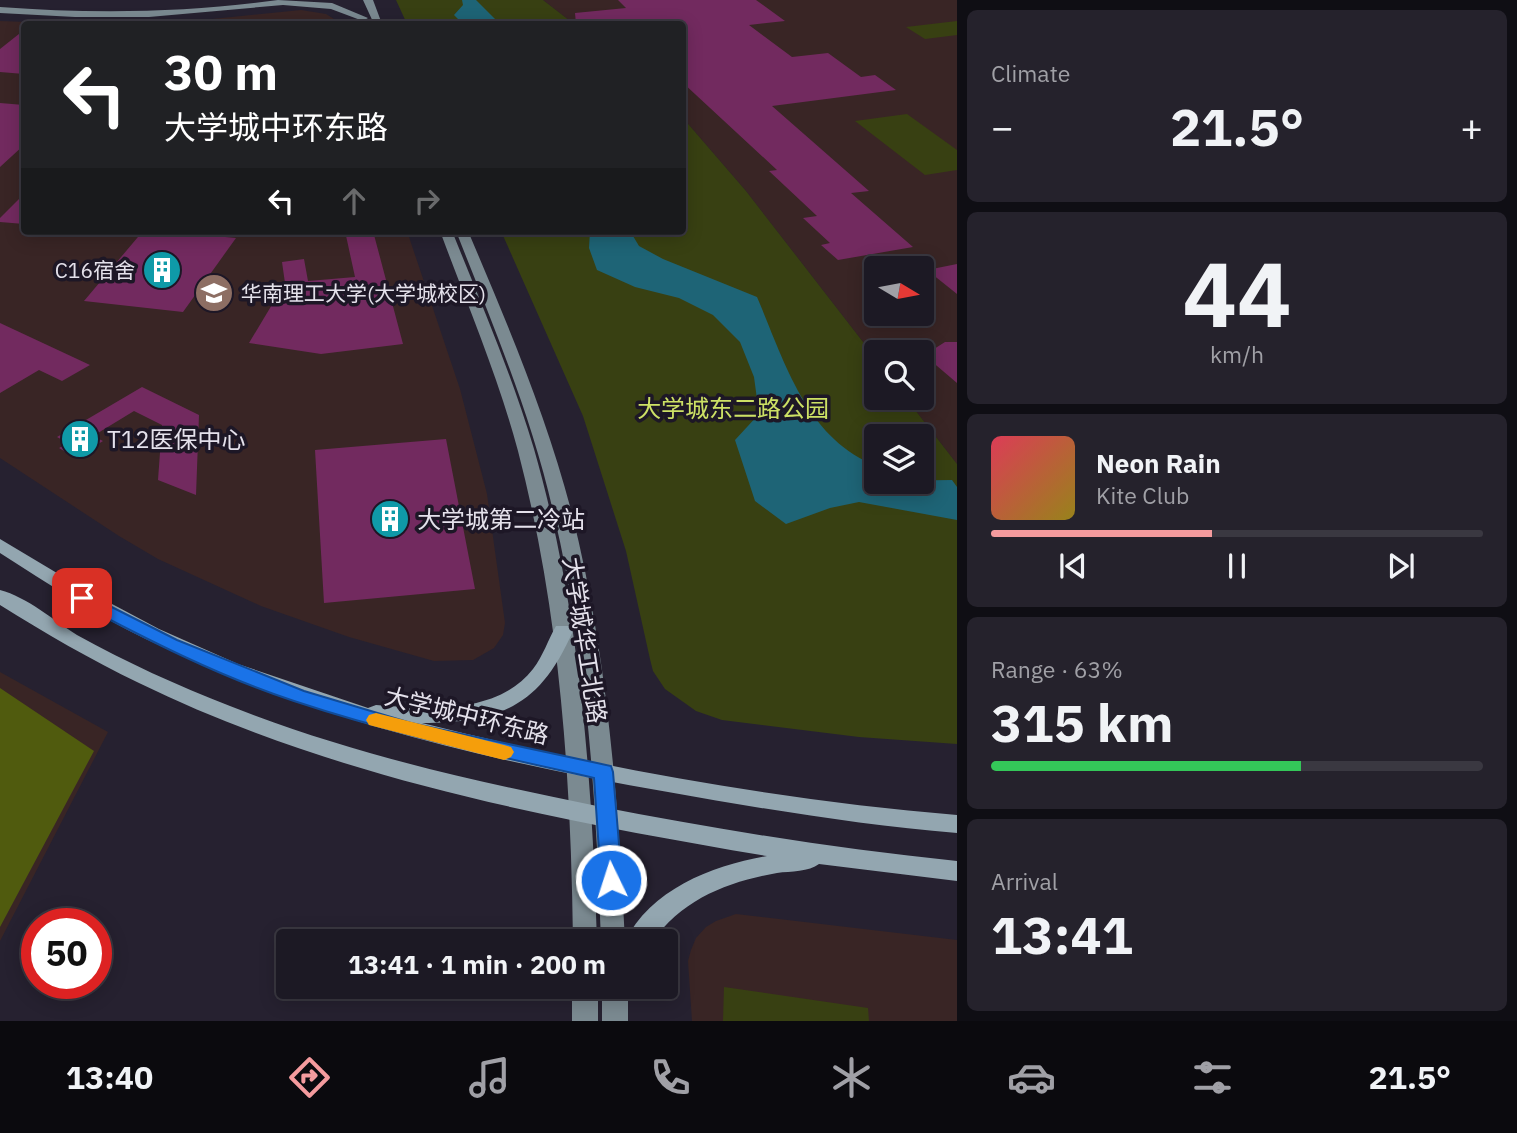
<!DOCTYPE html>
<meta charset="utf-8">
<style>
:root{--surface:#1c1924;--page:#25222c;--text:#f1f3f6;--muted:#a0a0a6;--line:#3a3841;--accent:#f59b9e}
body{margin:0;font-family:"IBM Plex Sans","Noto Sans SC",sans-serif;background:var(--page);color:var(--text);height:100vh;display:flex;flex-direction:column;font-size:26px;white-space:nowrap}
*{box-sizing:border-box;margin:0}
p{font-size:23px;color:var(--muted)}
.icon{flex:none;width:38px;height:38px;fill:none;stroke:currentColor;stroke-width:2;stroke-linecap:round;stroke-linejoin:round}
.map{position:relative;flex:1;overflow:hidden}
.panel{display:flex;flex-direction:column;gap:10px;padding:10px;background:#0f0e14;width:560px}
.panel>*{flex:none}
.hud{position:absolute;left:21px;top:21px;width:665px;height:214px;border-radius:7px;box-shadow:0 4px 18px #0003,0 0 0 2px var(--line);background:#202124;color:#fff;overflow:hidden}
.needle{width:46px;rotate:100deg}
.fabs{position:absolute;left:864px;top:256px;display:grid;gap:14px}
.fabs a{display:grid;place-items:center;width:70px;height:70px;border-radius:7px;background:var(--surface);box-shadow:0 4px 18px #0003,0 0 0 2px var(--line);font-size:35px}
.speed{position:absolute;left:21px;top:908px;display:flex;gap:14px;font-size:35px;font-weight:700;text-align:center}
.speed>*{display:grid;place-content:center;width:91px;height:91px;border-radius:50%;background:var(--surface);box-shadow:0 4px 18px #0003,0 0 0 2px var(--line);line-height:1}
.speed .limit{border:10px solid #d22;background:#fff;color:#111}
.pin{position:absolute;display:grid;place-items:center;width:60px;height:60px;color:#fff;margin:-30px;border-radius:14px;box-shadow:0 4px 10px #0006}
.me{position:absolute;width:77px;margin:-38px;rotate:356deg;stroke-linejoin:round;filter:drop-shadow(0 0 5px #0008)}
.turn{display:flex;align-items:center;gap:24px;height:147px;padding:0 28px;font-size:32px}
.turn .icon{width:91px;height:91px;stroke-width:2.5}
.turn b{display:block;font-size:49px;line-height:60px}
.lanes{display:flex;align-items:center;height:66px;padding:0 28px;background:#0003;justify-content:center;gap:35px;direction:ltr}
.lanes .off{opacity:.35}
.big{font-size:52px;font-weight:800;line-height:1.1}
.panel .tile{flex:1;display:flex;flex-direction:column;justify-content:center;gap:10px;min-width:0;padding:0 24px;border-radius:10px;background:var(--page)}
.panel .dial{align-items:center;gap:0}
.dial b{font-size:91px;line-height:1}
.song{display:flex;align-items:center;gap:21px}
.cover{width:84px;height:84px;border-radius:10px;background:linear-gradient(135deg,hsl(350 70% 55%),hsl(50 70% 35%))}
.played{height:7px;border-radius:4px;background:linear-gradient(90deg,var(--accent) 45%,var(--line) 45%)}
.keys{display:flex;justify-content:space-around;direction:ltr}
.heat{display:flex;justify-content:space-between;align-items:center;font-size:38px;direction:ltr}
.charge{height:10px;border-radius:5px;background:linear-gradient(90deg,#34c759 63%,var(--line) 0)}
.trip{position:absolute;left:276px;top:929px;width:402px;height:70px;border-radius:7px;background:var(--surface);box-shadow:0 4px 18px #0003,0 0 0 2px var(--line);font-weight:800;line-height:70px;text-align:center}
.tabs{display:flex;height:112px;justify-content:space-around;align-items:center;background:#0b0a0e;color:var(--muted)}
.tabs .icon{width:49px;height:49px}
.tabs .selected{color:var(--accent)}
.tabs b{font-size:32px;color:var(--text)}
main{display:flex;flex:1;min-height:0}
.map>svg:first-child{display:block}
</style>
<main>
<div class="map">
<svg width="957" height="1021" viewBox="0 0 957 1021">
<rect width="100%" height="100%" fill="#262130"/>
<!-- education -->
<path fill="#392525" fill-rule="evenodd" d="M543,0H957V464L905,397H922V352H877V360L746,191L683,118L682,24H574ZM877,268H922V313H877Z
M301,10L326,14L334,19L337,24H106L183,22Z
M0,21L82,24H24V231H407L460,389L487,494L505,623L503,635L494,648L473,660L434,661L349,637L261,606L158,559L119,536L0,458Z
M0,672L108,732L0,941Z
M736,914L957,940V1021H692L688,961L691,950L696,938L706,927L716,921Z"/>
<!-- green -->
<path fill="#384012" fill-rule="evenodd" d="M396,0H543L574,24H407Z
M957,21V35L925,39L906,27Z
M907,114L957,150V170L925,175L855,121Z
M683,118L746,191L877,360V397H905L957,464V744L859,737L722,720L696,711L665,689L653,671L650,659L626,551L583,416L501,231H682ZM877,436H922V481H877Z
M724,987L868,1008L869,1021H723Z"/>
<!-- forest -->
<path fill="#505b0e" d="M0,688L94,751L0,927Z"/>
<!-- water -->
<path fill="#1e6476" d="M462,0H476L500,24H463L454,15L463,5Z
M590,231H630L639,246L663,259L757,297C784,360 806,439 877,466V481L952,480L957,487V520L859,502L830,508L786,524L755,501L735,440L759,414L754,377L740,342L713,315L679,298L635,287L597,270L589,248Z"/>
<!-- building -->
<path fill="#722a5f" d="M618,0H756L785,21L749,25L792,57L828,53L861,77L875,75L896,90L772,106L869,191L851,193L913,247L838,260L821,245L830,243L803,218L817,216L769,171L777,170L682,82V24H576L575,13L626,8Z
M24,30V74L0,72V49Z
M0,103L24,105V145L0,167Z
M24,194V224L0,222V218Z
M143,231H160L236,238L183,312L84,301Z
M345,231H373L403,344L321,354L249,343L285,283L282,262L304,259L308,281L355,277Z
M957,264V294L927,270Z
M0,323L90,365L62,381L39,370L0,393Z
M945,342H957V383L930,360L934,349Z
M142,387L199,415L196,495L158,480L162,425L134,411L93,436L103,441L76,458L59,448L68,443L57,437Z
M446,439L475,589L324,603L315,450Z"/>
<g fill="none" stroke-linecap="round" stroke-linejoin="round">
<!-- secondary -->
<path fill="#7b8a91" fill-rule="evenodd" d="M278,0L332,3L368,18L363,21L331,9L283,5L149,17H75L0,13V7C93,14 185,13 278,0Z
M363,0H373L382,24H374Z
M440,231H452C481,303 512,375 534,449C580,609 592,776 597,942H573C571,777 560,612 518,451C498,376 467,304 440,231Z
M456,231H468C507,323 546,414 571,510C607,651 618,796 625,942H601C596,797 587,652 553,511C531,414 492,323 456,231Z
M572,987H598V1021H572Z
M602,987H628V1021H602Z"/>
<!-- primary -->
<path fill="#93a6b0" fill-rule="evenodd" d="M0,539L82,588L159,629L238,664L368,708L376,705C428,709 497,715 533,669C543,656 548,640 556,626H570L573,631C540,706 502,722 422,723C597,767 777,800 957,815V833C860,825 764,809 668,792C490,761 310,719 146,639C95,614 48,584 0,553Z
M0,590C27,597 53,620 77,635C126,662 178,686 230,706C348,753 473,781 597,806C716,829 836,849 957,861V881L819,864C809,872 791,871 777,873C727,882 683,899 652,942H625C650,889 714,865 767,856C555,820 333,778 139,683C91,660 45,633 0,605Z"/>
</g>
<!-- route -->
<path fill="#1a73e8" stroke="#114b97" stroke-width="2" d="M82,592L177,640L304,691L411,723L611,766L613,772L622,880L619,887L611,889L604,887L601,880L594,778C493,755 393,734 294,701C218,676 146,639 76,602L73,598Z"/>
<!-- slow -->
<path fill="#f59e0b" d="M376,713L504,745L511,747L514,752L511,757L504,760L369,725L366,720L369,715Z"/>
<!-- icons -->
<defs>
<symbol id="building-disc" viewBox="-11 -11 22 22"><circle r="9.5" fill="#0f9aa8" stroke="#1d1726"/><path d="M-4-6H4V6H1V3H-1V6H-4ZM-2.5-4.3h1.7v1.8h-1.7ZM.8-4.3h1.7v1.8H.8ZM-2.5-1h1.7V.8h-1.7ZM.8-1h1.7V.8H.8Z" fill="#fff"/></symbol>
<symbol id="university-disc" viewBox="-11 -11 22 22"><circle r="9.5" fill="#8d6e63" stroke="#1d1726"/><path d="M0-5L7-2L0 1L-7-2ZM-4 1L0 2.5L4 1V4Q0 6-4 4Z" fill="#fff"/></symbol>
</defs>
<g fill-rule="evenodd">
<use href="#building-disc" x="140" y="248" width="44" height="44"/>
<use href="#university-disc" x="192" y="271" width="44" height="44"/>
<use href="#building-disc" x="58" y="417" width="44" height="44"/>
<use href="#building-disc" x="368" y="497" width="44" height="44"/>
</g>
<g text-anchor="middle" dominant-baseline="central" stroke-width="7" stroke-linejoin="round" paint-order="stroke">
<!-- far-poi labels -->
<g font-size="21" fill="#e4e1eb" stroke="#1d1726" text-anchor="end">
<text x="135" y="270">C16宿舍</text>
<text x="241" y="293" text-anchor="start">华南理工大学(大学城校区)</text>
</g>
<!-- park labels -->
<g font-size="24" fill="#cde165" stroke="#1d1726">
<text x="733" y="408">大学城东二路公园</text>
</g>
<!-- poi labels -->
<g font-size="24" fill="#e4e1eb" stroke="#1d1726" text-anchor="start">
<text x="107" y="439">T12医保中心</text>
<text x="417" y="519">大学城第二冷站</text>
</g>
<!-- street labels -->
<g font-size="24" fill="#e4e1eb" stroke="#1d1726">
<text transform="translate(585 640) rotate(81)">大学城华工北路</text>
<text transform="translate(467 715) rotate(14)">大学城中环东路</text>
</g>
</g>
</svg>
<div class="fabs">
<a><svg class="needle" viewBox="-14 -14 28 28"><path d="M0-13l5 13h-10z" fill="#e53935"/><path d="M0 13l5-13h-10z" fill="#a0a0a6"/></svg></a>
<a><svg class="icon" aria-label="search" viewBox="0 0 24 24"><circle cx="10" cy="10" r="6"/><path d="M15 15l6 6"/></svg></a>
<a><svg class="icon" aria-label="layers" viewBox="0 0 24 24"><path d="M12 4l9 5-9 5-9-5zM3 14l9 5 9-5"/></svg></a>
</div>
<div class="speed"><div class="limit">50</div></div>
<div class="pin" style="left:82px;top:598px;background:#d93025"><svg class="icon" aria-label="arrive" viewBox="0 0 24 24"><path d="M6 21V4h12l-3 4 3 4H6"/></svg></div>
<svg class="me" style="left:611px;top:880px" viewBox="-20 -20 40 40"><circle r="17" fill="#1a73e8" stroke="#fff" stroke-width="3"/><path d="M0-11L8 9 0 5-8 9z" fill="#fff"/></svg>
<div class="trip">13:41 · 1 min · 200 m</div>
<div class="hud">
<div class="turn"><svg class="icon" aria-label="left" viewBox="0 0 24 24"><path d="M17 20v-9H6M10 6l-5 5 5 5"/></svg><div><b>30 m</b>大学城中环东路</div></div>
<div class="lanes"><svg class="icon" aria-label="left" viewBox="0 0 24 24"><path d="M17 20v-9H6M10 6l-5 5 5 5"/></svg><svg class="icon off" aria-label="ahead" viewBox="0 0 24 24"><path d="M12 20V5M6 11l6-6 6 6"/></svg><svg class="icon off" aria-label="right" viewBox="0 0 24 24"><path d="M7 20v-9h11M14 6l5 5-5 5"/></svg></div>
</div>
</div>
<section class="panel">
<div class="tile"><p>Climate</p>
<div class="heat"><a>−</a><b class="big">21.5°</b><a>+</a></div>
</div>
<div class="tile dial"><b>44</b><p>km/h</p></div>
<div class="tile">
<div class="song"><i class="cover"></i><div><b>Neon Rain</b><p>Kite Club</p></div></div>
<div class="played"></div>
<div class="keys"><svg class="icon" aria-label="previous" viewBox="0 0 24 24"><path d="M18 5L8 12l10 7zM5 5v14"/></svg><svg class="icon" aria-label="pause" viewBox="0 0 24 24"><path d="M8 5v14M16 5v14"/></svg><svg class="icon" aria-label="next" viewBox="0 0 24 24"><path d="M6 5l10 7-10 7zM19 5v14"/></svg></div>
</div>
<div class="tile"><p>Range · 63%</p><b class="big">315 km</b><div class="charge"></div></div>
<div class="tile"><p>Arrival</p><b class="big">13:41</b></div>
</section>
</main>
<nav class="tabs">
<b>13:40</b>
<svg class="icon selected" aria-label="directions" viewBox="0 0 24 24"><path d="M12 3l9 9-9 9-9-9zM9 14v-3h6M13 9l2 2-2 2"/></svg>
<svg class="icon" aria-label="music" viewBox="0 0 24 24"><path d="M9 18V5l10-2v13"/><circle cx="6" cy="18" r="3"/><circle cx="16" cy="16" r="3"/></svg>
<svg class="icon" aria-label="phone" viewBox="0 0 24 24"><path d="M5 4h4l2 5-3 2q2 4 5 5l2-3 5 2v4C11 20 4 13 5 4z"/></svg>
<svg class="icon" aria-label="climate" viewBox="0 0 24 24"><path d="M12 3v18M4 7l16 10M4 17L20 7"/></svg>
<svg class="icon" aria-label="car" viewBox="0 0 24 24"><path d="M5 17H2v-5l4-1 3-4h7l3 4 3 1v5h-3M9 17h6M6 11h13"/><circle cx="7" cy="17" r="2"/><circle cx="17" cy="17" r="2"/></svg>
<svg class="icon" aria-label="filters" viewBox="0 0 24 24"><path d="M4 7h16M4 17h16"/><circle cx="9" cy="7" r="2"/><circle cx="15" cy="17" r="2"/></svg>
<b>21.5°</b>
</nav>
